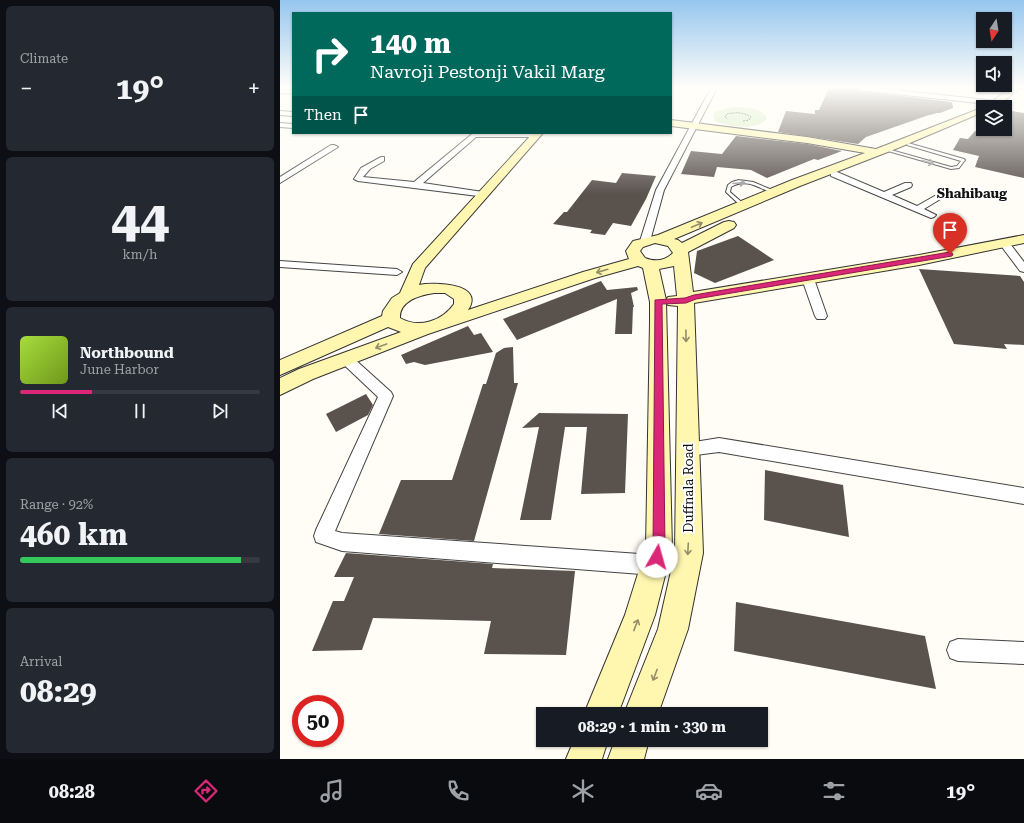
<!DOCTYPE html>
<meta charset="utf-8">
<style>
:root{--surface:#171b24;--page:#242831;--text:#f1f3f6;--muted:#9ea1a6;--line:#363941;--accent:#db2777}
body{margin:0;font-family:"Roboto Serif",serif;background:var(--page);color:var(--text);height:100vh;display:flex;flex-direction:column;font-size:15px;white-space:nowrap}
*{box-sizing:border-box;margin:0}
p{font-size:13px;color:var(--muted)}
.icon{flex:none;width:22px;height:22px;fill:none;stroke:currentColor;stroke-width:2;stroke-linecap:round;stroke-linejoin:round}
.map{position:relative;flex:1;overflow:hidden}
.drawer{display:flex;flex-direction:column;gap:6px;padding:6px;background:#0d0f14;width:280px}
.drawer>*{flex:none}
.hud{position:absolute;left:12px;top:12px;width:380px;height:122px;border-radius:0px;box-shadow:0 1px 3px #0004;background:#00695c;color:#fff;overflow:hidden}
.needle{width:26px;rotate:192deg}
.tools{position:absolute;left:696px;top:12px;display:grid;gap:8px}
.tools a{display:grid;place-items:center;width:36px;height:36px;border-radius:0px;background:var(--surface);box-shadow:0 1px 3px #0004;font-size:20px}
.speed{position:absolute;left:12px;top:695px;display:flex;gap:8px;font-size:20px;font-weight:700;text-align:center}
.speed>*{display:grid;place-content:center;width:52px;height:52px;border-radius:50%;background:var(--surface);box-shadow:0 1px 3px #0004;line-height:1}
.speed .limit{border:6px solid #d22;background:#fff;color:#111}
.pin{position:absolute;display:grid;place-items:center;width:34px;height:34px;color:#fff;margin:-41px -17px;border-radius:50% 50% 50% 0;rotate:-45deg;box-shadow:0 0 4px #0007}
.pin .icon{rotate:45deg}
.me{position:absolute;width:44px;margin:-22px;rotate:7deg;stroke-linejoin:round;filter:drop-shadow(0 0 3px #0008)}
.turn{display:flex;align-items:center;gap:14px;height:84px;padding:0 12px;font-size:18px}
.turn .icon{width:52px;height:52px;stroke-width:2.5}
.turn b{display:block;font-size:28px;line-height:34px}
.then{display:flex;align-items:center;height:38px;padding:0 12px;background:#0003;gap:8px;font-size:15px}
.big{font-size:30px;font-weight:700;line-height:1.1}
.drawer .tile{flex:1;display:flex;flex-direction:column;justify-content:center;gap:6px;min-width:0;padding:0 14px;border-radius:6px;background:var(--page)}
.drawer .dial{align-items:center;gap:0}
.dial b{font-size:52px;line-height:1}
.song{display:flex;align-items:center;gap:12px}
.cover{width:48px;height:48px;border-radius:6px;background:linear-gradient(135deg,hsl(80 70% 55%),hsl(80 70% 35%))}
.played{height:4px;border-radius:2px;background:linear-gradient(90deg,var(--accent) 30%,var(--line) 30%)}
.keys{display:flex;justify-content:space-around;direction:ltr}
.heat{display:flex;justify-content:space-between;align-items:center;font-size:22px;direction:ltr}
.charge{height:6px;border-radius:3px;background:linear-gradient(90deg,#34c759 92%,var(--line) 0)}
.trip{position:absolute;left:256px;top:707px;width:232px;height:40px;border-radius:0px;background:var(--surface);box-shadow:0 1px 3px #0004;font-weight:700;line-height:40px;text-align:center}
.menu{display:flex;height:64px;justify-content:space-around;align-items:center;background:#090b0e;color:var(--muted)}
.menu .icon{width:28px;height:28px}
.menu .on{color:var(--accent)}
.menu b{font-size:18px;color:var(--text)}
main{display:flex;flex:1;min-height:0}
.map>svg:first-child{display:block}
</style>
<main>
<section class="drawer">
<div class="tile"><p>Climate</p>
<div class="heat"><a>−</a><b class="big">19°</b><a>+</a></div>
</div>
<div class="tile dial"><b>44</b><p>km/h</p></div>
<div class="tile">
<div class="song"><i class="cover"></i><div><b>Northbound</b><p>June Harbor</p></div></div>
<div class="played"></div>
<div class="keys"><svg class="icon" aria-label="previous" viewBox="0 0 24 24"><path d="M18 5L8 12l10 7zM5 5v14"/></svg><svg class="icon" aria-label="pause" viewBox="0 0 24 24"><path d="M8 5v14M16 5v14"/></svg><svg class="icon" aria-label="next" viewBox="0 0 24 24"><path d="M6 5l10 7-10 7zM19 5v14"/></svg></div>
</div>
<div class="tile"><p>Range · 92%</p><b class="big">460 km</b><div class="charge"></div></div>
<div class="tile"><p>Arrival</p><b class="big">08:29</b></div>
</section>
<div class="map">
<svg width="744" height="759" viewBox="0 0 744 759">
<rect width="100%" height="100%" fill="#fffdf5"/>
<!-- green -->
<path fill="#d5ebbd" d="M454,107C466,107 482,107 487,119C475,131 450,127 435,121L433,114L436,111Z"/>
<!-- building -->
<path fill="#5a524d" d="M549,88L576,89L580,91L672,102L673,108L660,113H657L646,116L586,137L578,144L498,132L506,111L535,114V110H539Z
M732,111L744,113V178L695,167L699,156L673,150L680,138L688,139L695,131L706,134L709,129H725V119Z
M456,136L527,144L562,151L538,160L534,159L487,178L471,170L437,167L434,177L401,174L411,151L442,154Z
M342,173L376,176L366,199L351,226L333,223L325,235L310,233L312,230L273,224L284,212H287L312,180L336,183Z
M458,236L494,260L435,283L414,273L417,251Z
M639,269L740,276L744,282V345L724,344L727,349L674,344Z
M321,281L327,290L357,287L358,290L351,293L354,307H353L352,334H335L337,299L237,340L223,319Z
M188,326L194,335L201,333L213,352L145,365L134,362L126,364L121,355Z
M233,347L234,383H238L194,541L99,534L121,480H172L203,384H206L216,353L224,348Z
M86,394L93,405L88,415L56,432L46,414Z
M259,413L348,414L345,493L301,494L307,427H285L271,520H240L259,427L242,428Z
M485,470L563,485L569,537L484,520Z
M66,553L213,564L212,568L295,571L286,655L204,654L211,621L93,618L82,650L32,651L53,601H64L74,577H54Z
M456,602L645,636L656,689L454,651Z"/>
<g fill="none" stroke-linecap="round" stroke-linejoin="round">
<defs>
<path id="lane" d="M628,143L684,159L685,160L679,168L671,169L608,151L611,150L671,167L677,166L681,161L627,145Z
M459,180L473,182L497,192C487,196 470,175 451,187L450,192L465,205L461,206L446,192L448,185L452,182Z"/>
<path id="street" d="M431,88H437L384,190L370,241L365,244L361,243L360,241L376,190Z
M577,88H596L716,101L719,103L716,105L580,90Z
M0,111L13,112V116L0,115Z
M0,123L13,124V128L0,127Z
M256,133L259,135L256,137H196L143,183L203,192L206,193L207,195L206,197L78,181L74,179L81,168L101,157H104V161L90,169L83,177L134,182L192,134Z
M51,145H54L58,147L0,183V177Z
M551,172H557L604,192L625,183H631L632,185L631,187L612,195L637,206L660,193L663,192L667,195L644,209L656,215L654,217L651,218L551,176Z
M724,240L728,241L744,262V272L740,271L719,243Z
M0,261L117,269L122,272L117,275L0,267Z
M528,276L534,279L547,316L545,319H537L535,316L522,279Z
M66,354L71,356L111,392L113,396L55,531L62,533L374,555L381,558L384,565L381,572L374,575L62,551L36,542L34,536L36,530L98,397L61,362L59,359L61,356Z
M439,438L744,488V504L439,452L408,456L402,454L400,449L402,444Z
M678,639L744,642V664L678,661L670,658L667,650L670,642Z"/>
<path id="secondary" d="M731,88H740L719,105L715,107H703V112L618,148L520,186L394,239L398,240L402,243L444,222L449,221L454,222L456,225L454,228L408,252L413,292L639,255L744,235V243L639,265L414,303L423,553L408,629L378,714H344L378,629L395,553L398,306L388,305L386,302L392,548L375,615L338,714H304L345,615L366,548L370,322V302L363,268L358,266L315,278L148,334L33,379L0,395V378L19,369L121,332L108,327L0,375V360L102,316L103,311L112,298L120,293L133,264L253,133H263L145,268L139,285C153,282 206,283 188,310L303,272L349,259L346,251L353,241L378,235L512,180L585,153L527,143L391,126V120L527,137L596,149L704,107ZM375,243L388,246L393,253C385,261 375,262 365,258L360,251L363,247ZM394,266L397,296L388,297L386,300L379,269ZM154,293H165L174,299V304C162,321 139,329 120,318C119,301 140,295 154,293Z
M0,89L13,90V94L0,93Z
M294,740H328L322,759H286Z
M335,740H369L364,759H328Z"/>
</defs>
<!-- lane casing -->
<use href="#lane" stroke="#444" stroke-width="2"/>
<!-- street casing -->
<use href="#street" stroke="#444" stroke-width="2"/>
<!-- secondary casing -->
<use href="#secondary" stroke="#333" stroke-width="2"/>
<!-- path -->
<path stroke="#333" stroke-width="1" stroke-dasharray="2 1" stroke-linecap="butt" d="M447,119L445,117L447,114C456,112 463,112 471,117L469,120L463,121"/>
<!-- lane -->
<use href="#lane" fill="#fff" fill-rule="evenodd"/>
<!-- street -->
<use href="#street" fill="#fff" fill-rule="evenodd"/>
<!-- secondary -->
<use href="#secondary" fill="#fff6b0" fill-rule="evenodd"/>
</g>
<!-- one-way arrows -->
<defs><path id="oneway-shaft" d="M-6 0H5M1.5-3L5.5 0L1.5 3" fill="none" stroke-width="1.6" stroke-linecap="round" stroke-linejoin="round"/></defs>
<g stroke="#a0a0a0">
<use href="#oneway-shaft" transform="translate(648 162) rotate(15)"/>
<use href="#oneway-shaft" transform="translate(459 183) rotate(-5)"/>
</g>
<g stroke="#948f68">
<use href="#oneway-shaft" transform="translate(417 225) rotate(-23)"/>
<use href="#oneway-shaft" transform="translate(322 271) rotate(164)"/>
<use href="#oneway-shaft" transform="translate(406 336) rotate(89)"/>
<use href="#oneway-shaft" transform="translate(101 346) rotate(160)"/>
<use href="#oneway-shaft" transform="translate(408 549) rotate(93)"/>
<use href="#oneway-shaft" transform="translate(356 625) rotate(-69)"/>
<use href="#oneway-shaft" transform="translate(375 675) rotate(111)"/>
</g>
<!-- sky -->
<linearGradient id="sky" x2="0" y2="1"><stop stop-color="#95c6ee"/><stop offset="0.45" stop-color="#fffefa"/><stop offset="1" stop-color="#fffefa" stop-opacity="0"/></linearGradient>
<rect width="744" height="194" fill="url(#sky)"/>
<!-- route -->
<path fill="#db2777" stroke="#8e194d" d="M670,252L673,254L672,256L416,299L406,303L382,304L385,548L381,561L377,563L372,561L371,557L373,548L375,300L405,298L414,295Z"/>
<g text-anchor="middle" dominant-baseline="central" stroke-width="4" stroke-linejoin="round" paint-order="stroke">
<!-- far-district labels -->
<g font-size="13" font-weight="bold" fill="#111" stroke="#fff">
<text x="692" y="193">Shahibaug</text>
</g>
<!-- near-street labels -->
<g font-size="13" fill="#111" stroke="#fff">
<text transform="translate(408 488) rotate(-90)">Duffnala Road</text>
</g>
</g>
</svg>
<div class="tools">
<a><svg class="needle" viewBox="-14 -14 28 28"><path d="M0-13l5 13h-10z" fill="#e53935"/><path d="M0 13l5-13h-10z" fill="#9ea1a6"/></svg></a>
<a><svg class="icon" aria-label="sound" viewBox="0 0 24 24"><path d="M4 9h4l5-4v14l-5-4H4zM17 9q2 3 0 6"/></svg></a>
<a><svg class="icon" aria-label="layers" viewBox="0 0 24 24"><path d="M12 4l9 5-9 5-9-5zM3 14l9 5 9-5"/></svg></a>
</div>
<div class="speed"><div class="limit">50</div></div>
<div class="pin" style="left:670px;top:254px;background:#d93025"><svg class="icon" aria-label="arrive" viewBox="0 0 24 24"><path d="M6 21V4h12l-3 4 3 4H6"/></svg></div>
<svg class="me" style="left:377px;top:557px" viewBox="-20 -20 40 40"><circle r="19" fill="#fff"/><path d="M0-13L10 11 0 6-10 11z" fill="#db2777"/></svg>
<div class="trip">08:29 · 1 min · 330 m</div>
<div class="hud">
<div class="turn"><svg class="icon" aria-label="right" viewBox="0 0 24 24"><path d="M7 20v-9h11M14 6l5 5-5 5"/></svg><div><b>140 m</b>Navroji Pestonji Vakil Marg</div></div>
<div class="then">Then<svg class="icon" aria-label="arrive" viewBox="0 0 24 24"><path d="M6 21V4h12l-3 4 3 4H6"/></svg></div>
</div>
</div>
</main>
<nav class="menu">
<b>08:28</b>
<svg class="icon on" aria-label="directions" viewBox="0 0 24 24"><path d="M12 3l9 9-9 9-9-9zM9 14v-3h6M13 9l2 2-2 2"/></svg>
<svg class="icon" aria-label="music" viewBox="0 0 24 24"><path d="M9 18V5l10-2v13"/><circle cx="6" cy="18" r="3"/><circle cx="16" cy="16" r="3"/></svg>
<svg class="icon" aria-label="phone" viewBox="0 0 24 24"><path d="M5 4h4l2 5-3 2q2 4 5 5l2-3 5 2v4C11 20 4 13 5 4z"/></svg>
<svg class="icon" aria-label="climate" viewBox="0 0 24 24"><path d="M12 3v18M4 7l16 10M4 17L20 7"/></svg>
<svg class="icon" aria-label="car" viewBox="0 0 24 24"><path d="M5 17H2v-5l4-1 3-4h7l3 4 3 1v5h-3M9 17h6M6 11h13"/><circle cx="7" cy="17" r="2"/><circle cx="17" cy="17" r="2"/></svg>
<svg class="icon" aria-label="filters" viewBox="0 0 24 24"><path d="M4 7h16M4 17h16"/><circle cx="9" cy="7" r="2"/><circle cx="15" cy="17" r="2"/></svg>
<b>19°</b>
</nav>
